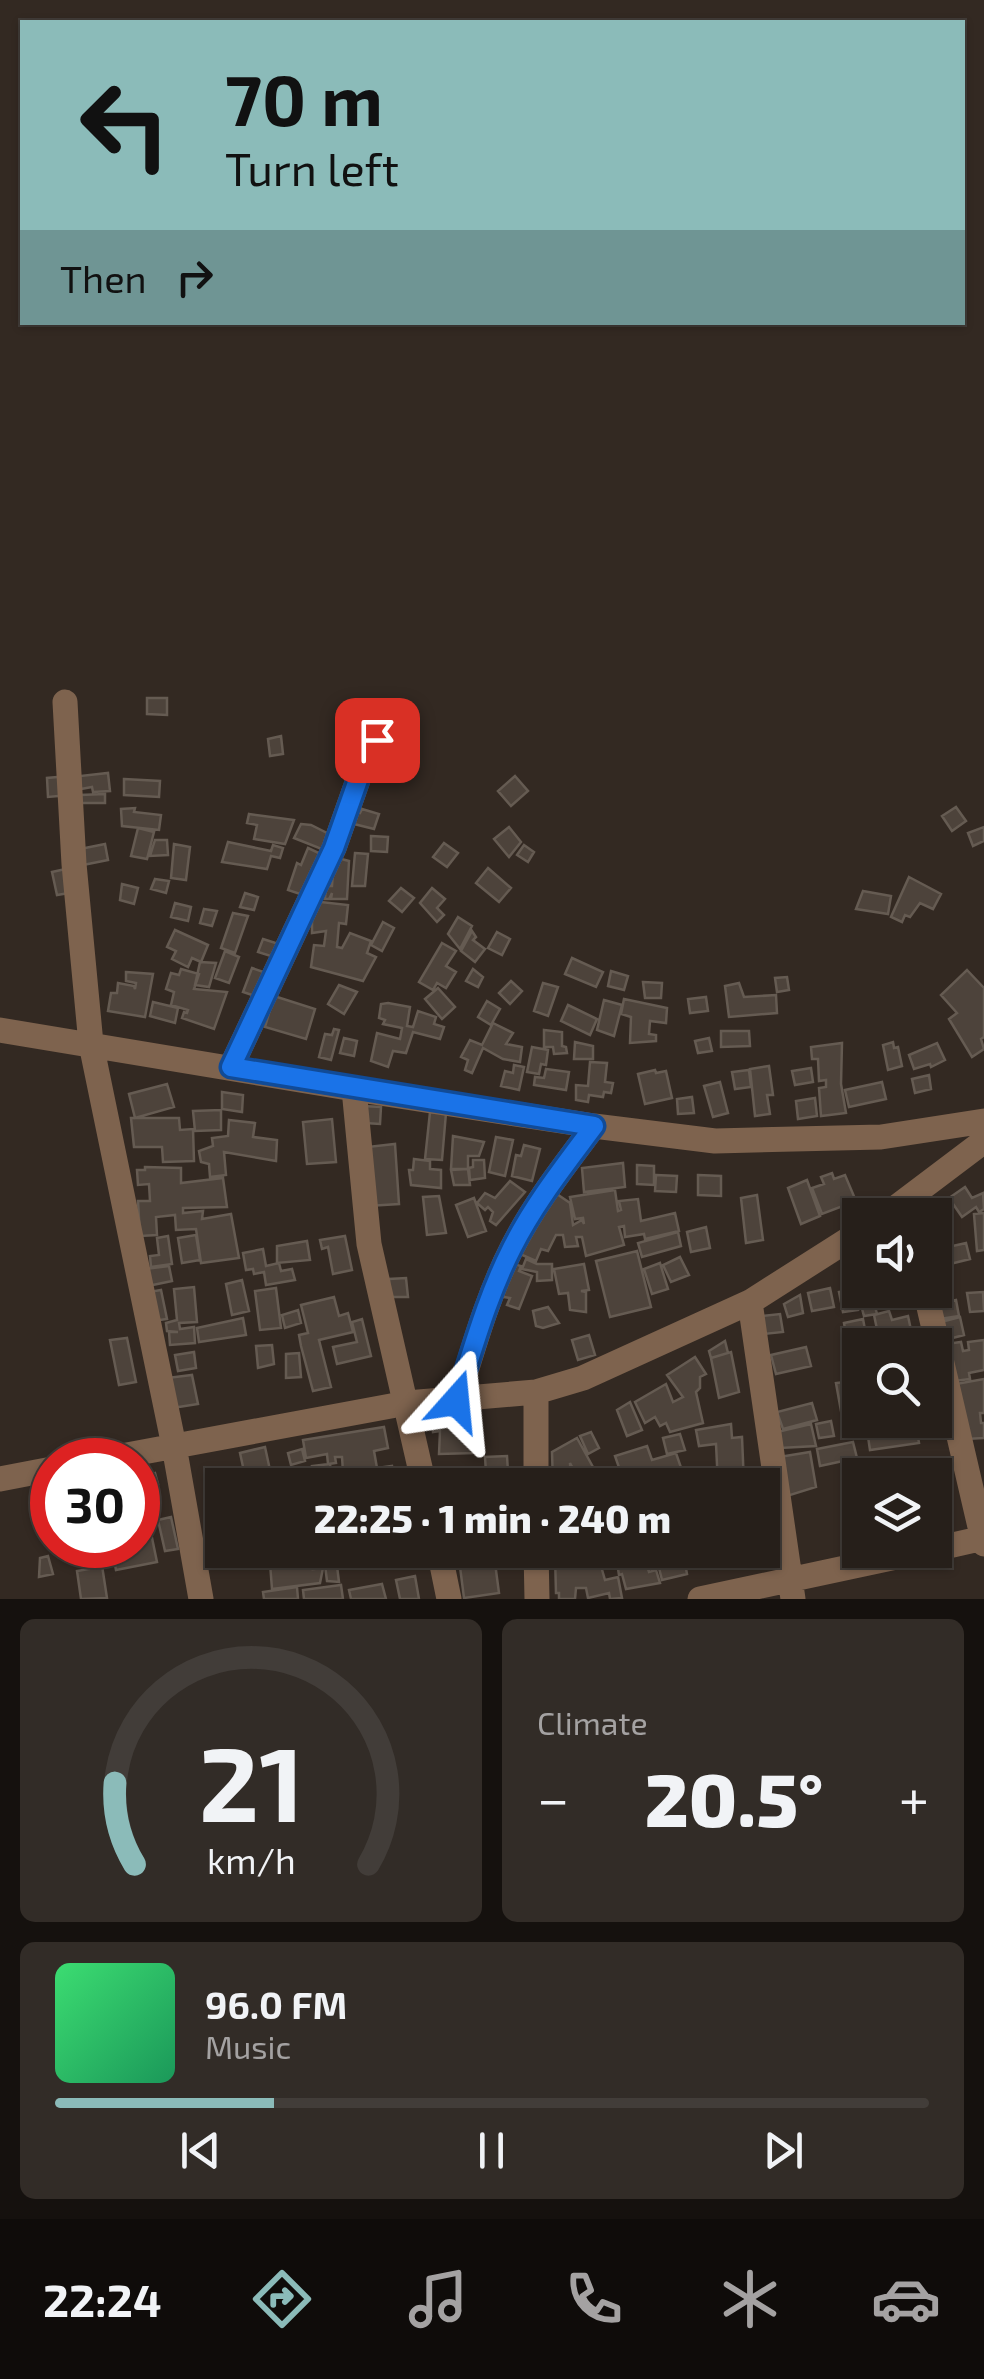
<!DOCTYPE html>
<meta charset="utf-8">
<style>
:root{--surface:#261f1a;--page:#322c27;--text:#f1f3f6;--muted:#a4a2a2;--line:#423d39;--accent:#8bbbb9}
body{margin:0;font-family:"Exo 2",sans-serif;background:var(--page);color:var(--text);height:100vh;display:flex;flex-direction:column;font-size:38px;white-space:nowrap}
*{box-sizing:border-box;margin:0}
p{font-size:32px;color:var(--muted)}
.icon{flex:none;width:55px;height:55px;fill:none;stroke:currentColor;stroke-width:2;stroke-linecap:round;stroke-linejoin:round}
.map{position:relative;height:1599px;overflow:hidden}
.sheet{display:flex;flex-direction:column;gap:20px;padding:20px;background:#15110e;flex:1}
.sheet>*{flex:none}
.guide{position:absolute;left:20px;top:20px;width:945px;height:305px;border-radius:0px;box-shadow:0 2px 8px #0004,0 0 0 2px var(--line);background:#8bbbb9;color:#111;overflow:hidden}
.buttons{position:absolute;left:842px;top:1198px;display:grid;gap:20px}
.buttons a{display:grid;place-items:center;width:110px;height:110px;border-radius:0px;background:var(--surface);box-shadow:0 2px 8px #0004,0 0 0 2px var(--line);font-size:50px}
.speed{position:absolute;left:30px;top:1438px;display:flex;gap:20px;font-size:50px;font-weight:700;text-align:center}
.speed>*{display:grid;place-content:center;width:130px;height:130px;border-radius:50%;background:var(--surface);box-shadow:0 2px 8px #0004,0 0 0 2px var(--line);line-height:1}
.speed .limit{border:15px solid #d22;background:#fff;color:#111}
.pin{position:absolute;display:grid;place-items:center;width:85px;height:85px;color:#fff;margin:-42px;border-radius:20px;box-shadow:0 5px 15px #0006}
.me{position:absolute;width:110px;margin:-55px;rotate:18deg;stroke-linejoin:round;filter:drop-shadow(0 0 8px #0008)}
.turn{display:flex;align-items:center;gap:35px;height:210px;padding:0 40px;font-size:45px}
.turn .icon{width:130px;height:130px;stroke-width:2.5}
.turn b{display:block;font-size:70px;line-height:85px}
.then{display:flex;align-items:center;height:95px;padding:0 40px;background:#0003;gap:20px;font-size:38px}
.big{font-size:75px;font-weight:800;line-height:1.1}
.sheet .card{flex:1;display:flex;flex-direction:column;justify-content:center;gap:15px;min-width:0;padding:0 35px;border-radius:15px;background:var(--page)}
.sheet .dial{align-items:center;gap:0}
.dial svg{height:260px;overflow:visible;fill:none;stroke:var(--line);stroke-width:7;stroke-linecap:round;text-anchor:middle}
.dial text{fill:var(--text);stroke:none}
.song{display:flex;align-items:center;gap:30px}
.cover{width:120px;height:120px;border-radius:15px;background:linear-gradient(135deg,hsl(140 70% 55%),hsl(150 70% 35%))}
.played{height:10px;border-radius:5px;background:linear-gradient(90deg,var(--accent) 25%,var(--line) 25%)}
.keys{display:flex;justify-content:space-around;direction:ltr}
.heat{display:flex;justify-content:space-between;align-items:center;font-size:55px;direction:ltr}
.sheet .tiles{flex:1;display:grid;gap:20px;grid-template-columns:1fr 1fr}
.card:last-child{grid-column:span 2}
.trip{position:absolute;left:205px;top:1468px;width:575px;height:100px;border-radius:0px;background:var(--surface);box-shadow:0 2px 8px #0004,0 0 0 2px var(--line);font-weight:800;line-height:100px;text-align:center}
.menu{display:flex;height:160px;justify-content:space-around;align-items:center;background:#0f0c0a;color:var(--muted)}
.menu .icon{width:70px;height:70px}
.menu .selected{color:var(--accent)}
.menu b{font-size:45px;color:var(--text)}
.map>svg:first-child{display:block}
</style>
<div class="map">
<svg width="984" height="1599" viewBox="0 0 984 1599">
<rect width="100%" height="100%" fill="#332922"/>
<!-- building -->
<path fill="#4d433b" stroke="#655b52" stroke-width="2.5" d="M147,698H167V715L147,714Z
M281,736L283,754L270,756L268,739Z
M108,773L110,791L93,792L92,787L81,789L80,776Z
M68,776L69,795L48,797L47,778Z
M515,776L528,791L511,806L498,791Z
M124,779L160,781L159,797L124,795Z
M105,794V803H80V795Z
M956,807L966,821L952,831L942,816Z
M135,808L134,812L161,815L159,830L122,826L121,809Z
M362,809L379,814L374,829L346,822L348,810L360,813Z
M249,814L294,820L285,844L254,839L257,825L247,823Z
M301,824L311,825L335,837L329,852L294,838Z
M509,827L521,842L509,857L494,839Z
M984,827V841L973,846L968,833Z
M138,828L154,832L147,859L131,856Z
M371,836L388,837L387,852L371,851Z
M155,840H167L168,855L150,856Z
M228,842L271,851L273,845L283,848L280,858L271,856L267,869L222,862Z
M444,843L458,853L447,867L433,857Z
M105,844L108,860L78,866L75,850Z
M174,844L190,847L186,880L171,878Z
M524,845L534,852L528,862L517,855Z
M308,848L321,854L303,895L288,890L297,863L301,865Z
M355,853L368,854L365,886H352Z
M334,857L349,861L347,899H331L332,893L329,899H325L326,886H332Z
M70,868L75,892L57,895L52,872Z
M488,868L511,888L499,902L476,883Z
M909,877L941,894L933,909L920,903L910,917L905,915L902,922L891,917Z
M155,879L169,881L166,893L151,889Z
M122,884L138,888L134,904L120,900Z
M401,888L414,898L402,912L389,901Z
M432,888L445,899L437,908L444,915L437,922L420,903Z
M863,891L891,896L888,914L856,909Z
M245,893L258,897L254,910L240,907Z
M312,901L348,905L346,924L339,923L337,947L342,948L350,933L371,941L367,953L376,957L363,981L311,967L314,945L324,946L326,931L312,933Z
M175,903L191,907L188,921L171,917Z
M204,909L217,911L212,926L200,923Z
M233,913L248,916L235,953L221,948Z
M458,917L472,926L460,949L448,934Z
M383,922L394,928L382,951L371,945Z
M175,930L208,945L201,962L192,958L188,967L172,959L176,951L167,947Z
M472,931L476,937L473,940L485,949L475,962L461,951Z
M497,932L510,939L502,955L488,948Z
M263,939L282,945L277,958L258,952Z
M442,943L456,951L446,966L456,972L446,988L437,983L433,990L419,982Z
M225,951L239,957L229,983L215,978Z
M572,958L603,972L596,987L565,974Z
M200,962L216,963L209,987L195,985Z
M252,968L269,974L255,996L243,992Z
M181,969L199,974L194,989L227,992L214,1029L182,1018L184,1012L187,1013L188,1010L171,1005L174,992L166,989L171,973L179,975Z
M473,969L483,977L478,987L466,981Z
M967,970L984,988V1037L981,1039L984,1049L972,1057L949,1019L957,1013L941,995Z
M611,971L628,976L624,990L608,986Z
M126,972L153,974L145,1017L108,1011L111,993H117L118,983L134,986L135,989L136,983L126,981Z
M787,977L789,990L777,992L775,978Z
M511,981L522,991L510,1004L499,993Z
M643,982L662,983L661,998H645Z
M543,983L558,987L548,1016L534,1011Z
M739,983L744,997L776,995L777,1013L729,1017L725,986Z
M339,985L357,992L344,1014L328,1004Z
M438,988L455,1007L442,1019L425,999Z
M274,996L315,1009L306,1039L265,1027Z
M706,997L708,1011L690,1013L688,999Z
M624,999L667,1008L666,1023L650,1021L649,1034L656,1035V1041L630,1043L631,1017L621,1014Z
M604,1000L622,1005L614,1036L597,1030Z
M487,1001L500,1009L491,1025L478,1017Z
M153,1002L178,1008L175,1023L150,1016Z
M388,1003L410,1007L407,1026L413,1027L418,1011L436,1017L434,1024L444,1027L440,1039L413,1032L406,1053L393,1051L388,1067L371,1061L377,1033L400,1039L402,1028L383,1024L385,1020L379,1018L381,1004Z
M568,1005L597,1019L590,1035L561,1021Z
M493,1023L513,1033L506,1044L522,1047L520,1062L503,1059L483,1048L472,1073L465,1070L468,1060L461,1057L470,1040L482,1045Z
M334,1029L339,1030L331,1060L319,1057L325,1034L332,1035Z
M544,1030L562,1032V1046L566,1047L567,1053L554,1054L553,1047H544Z
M721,1031H749L750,1046L721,1047Z
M344,1038L357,1041L354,1056L340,1053Z
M709,1038L712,1051L698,1053L695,1041Z
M575,1042L593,1046V1059H574Z
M893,1042L894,1048L898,1047L902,1066L888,1070L883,1045Z
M842,1043L841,1084L846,1113L821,1116L819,1088L826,1087V1080L819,1081L818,1059H812L811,1047Z
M937,1043L945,1060L931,1067L930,1064L914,1069L909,1055Z
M532,1047L548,1050L546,1065L541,1064L539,1074L527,1072Z
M590,1062L607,1063L605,1082L613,1083L611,1093L604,1092L603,1097L589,1095L588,1102L576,1100V1085L588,1086Z
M514,1065L524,1067L519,1090L501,1086L505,1071L513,1073Z
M769,1066L773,1095H767L770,1114L755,1116L750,1069Z
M811,1068L813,1082L795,1085L792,1071Z
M546,1069L569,1072L566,1090L534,1085L535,1077L544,1078Z
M655,1070L656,1073L666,1071L672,1098L645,1104L638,1074Z
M749,1070L751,1087L735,1089L732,1072Z
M929,1075L931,1089L915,1093L912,1079Z
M720,1082L728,1113L713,1117L704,1086Z
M882,1082L886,1099L849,1107L845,1090Z
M167,1084L174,1107L135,1118L129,1094Z
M222,1092L243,1095L242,1112L222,1109Z
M692,1097L694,1113L678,1114L677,1099Z
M815,1098L817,1116L798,1119L796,1101Z
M363,1106L381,1107L380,1124L365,1123Z
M221,1110V1130L195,1131L193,1111Z
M430,1112L446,1113L442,1160L425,1159Z
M131,1118H179L180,1130L193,1129L194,1161L163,1162L162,1147H134Z
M332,1119L336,1162L307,1164L303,1122Z
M229,1120L255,1123L253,1137L277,1140L276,1161L224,1152L226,1175L210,1177L209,1164L201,1162L199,1151L213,1146L212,1138L228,1136Z
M453,1136L484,1142L479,1156H468V1169H451Z
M496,1137L513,1140L505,1176L489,1172Z
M395,1144L399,1204L368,1206L367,1147Z
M524,1145L540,1149L532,1181L512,1176L516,1155L521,1156Z
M414,1159L430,1161V1169L441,1170V1188L411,1185L409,1170H413Z
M473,1160H484L485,1178L470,1180L469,1168L473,1167Z
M623,1163L625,1187L584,1192L582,1168Z
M637,1165L654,1166V1185L637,1184Z
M145,1167L181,1168V1183L223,1178L227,1207L183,1208V1213L203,1211L202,1219L231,1214L239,1258L201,1263L196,1229L176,1230L175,1215L156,1217L157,1235L140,1236L138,1201H150L149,1184L138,1185L137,1170H145Z
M468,1169L470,1185H454L451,1170Z
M832,1173L834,1179L845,1175L856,1201L822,1214L812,1188L824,1184L821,1177Z
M656,1175L677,1176L676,1192L655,1191Z
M698,1175L721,1176V1196L698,1195Z
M807,1180L820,1216L801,1224L788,1188Z
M510,1181L525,1192L496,1225L490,1221L493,1212L488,1207L485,1210L477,1203L485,1193L495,1198Z
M965,1187L972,1198L983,1193L984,1209L979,1212L976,1207L962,1217L949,1198Z
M548,1188L570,1203L573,1225L582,1220L584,1224L583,1218L575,1219L570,1197L615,1190L618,1211L621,1210L619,1201L638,1199L641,1221L675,1213L679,1231L645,1239L644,1234L625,1237L624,1226L619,1227L624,1245L586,1256L582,1237H576L578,1246L565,1247L563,1235H556L548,1251L541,1249L536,1261L513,1251Z
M757,1195L763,1240L746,1243L741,1198Z
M439,1196L446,1233L427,1235L423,1197Z
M474,1198L486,1231L468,1237L456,1205Z
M943,1203L951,1216L935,1228V1215H927Z
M984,1213V1250L977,1251L974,1214Z
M706,1227L710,1248L691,1252L687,1232Z
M678,1232L681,1246L642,1257L638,1243Z
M196,1235L200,1260L182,1263L178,1238Z
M168,1236L172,1264L151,1267L150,1256L159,1255L157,1238Z
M345,1236L352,1270L333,1274L328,1247L322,1249L320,1240Z
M307,1241L310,1260L277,1263V1246Z
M966,1243L970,1259L938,1267L935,1250Z
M263,1249L266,1266L279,1263L281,1271L292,1269L295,1280L266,1285L264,1272L254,1274L253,1269L246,1270L243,1253Z
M637,1251L651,1307L610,1317L596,1261Z
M680,1257L689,1275L671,1282L663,1265Z
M526,1259L537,1264H552V1280L537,1281V1272L522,1269Z
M506,1262L521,1266L519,1271L532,1276L519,1309L507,1305L510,1298L492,1295Z
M660,1263L668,1289L652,1294L644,1269Z
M584,1264L589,1290L581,1291L586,1292V1312L570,1310L568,1293L559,1294L554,1269Z
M169,1266L172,1281L148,1286L145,1269Z
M406,1278L408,1297H389V1279Z
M242,1280L249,1311L232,1315L226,1284Z
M194,1287L197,1322L179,1323L180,1329L194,1327L195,1343L170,1345L169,1332H178L167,1331L166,1323L177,1320L174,1289Z
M276,1288L281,1328L260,1330L255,1291Z
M830,1288L834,1307L812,1311L808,1293Z
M855,1289L858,1310L843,1312L839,1292Z
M161,1290L167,1319L152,1321L149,1292Z
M967,1293L983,1292L984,1311L970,1312Z
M800,1295L803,1313L788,1317L784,1304Z
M334,1297L339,1316L348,1313L353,1332L319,1340L331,1387L313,1391L301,1346L299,1335L308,1333L301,1305Z
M956,1300L959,1316L940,1319L937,1304Z
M874,1303L877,1314L864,1316L861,1305Z
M548,1307L559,1323L543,1328L536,1326L533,1311Z
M298,1310L301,1323L285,1328L282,1315Z
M889,1311L892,1320L908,1316L911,1330L878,1334L874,1315Z
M780,1314L783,1332L764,1334L762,1316Z
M960,1317L964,1335L945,1340L941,1322Z
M243,1318L246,1335L199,1342L197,1328Z
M362,1319L371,1356L337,1364L333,1347L357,1342L352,1322Z
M863,1319L868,1345H860V1354L850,1357L844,1323Z
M589,1335L595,1355L578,1360L572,1340Z
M127,1338L136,1382L119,1385L110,1340Z
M984,1340V1370L969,1373L970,1379L954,1381L946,1344L961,1342L963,1351L969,1350L968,1342Z
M725,1341L728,1353L711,1358L709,1351Z
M272,1345L274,1364L258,1368L256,1346Z
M806,1347L811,1366L776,1374L771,1355Z
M194,1352L196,1368L178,1371L175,1355Z
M731,1352L739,1392L719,1398L711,1358Z
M299,1353L301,1377L286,1378V1354Z
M695,1357L706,1374L700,1377V1388L696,1392L703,1423L670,1432L666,1423L660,1426L655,1417L645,1423L635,1402L666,1384L673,1402L683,1397L667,1375Z
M192,1375L198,1404L172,1408L167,1378Z
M984,1379V1413H980L981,1423H984V1438L966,1439L956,1384Z
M854,1381L858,1409L841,1411L836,1383Z
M630,1402L642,1430L627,1436L617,1410Z
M812,1403L817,1420L783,1429L777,1412Z
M860,1411V1420H909V1426L916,1425L919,1443L870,1450L867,1430L859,1431L856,1412Z
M831,1421L834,1436L819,1438L816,1424Z
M432,1422H464V1432H474L475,1453L439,1454L440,1431L433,1432Z
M731,1424L732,1438L742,1437L744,1484L718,1485L716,1444L699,1446L696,1430Z
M811,1424L816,1446L780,1448L777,1432Z
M384,1427L388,1448L374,1451L377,1468L392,1466L395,1485H361L359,1475L370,1473V1470L343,1472L342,1457H335L336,1463L328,1464L327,1454L306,1458L303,1440Z
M591,1432L599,1448L588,1454L580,1436Z
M680,1434L685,1450L667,1454L663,1438Z
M577,1438L593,1467L581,1475L606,1468L612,1484L575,1485L573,1477L577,1476L570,1463L571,1483L553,1484L552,1452Z
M853,1442L857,1458L820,1466L817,1449Z
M647,1446L652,1460L676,1453L687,1485H659L654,1471L623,1479L615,1456Z
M265,1447L270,1470L245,1476L240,1453Z
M302,1449L305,1461L291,1465L288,1453Z
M810,1452L816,1487L787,1496L779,1457Z
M507,1456L508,1472L486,1473L485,1457Z
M886,1462L887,1465L896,1464L898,1475H860V1510H848L844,1473L867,1471L866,1465Z
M330,1464L333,1485H315L312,1466Z
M155,1473L158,1484L138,1490V1478Z
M171,1517L178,1549L165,1551L158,1520Z
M151,1533L157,1562L116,1570L111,1545H138V1536Z
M99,1546L107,1598L81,1599L77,1571L89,1569L86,1548Z
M242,1550H291V1553L243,1560Z
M482,1550V1556L494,1555L499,1593L464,1598L459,1559L472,1557L471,1551Z
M615,1550H642L649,1572L656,1570L660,1583L626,1589L622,1574L619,1575Z
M683,1550H731L688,1565Z
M592,1553L593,1567L601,1566L605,1580L618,1577L622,1598L610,1599L609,1593L588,1598L586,1588H576L575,1599H559V1593H556L555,1556Z
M48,1556L53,1574L39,1577L40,1558Z
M314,1558L313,1569L323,1568L320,1583L272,1589L270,1563Z
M684,1558L687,1574L662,1580L658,1564Z
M331,1564L337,1566L339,1582L327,1581L325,1565Z
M415,1576L419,1599H400L396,1580Z
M382,1584L386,1599H351L349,1590Z
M341,1585L343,1599H304L303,1590Z
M297,1587L298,1599H264L263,1592Z"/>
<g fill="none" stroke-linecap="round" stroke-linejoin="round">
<!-- minor -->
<path stroke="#7e634e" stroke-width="25" d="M65,702L74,864L91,1044L174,1446L201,1599
M0,1030L354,1089L594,1126L715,1141L881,1137L984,1121
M231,1067L334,848L365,760L388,721
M354,1089L369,1244L424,1485
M886,1215L984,1141
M925,1290L984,1544
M750,1302L793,1599
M536,1392V1485
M457,1401C473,1349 487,1297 512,1248C534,1204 565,1165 594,1126
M100,1460L407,1403L536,1392L583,1378L750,1302L860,1232
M0,1479L52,1469
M935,1549L984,1538
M439,1550L449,1599
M536,1550L537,1599
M700,1599L929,1550"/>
</g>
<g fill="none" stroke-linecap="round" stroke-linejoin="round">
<defs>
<path id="route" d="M377,740L365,760L334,848L231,1067L594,1126C565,1165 534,1204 512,1248C487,1297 473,1349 456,1401"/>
</defs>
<!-- route casing -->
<use href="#route" stroke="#114b97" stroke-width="25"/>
<!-- route -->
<use href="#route" stroke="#1a73e8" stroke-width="18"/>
</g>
</svg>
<div class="buttons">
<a><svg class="icon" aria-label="sound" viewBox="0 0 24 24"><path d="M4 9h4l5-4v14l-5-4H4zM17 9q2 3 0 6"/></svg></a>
<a><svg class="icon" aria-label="search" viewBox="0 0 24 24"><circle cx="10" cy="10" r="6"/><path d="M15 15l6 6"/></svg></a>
<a><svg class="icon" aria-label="layers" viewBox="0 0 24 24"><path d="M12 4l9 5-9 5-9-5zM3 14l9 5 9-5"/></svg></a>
</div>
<div class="speed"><div class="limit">30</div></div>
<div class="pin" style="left:377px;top:740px;background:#d93025"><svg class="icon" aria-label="arrive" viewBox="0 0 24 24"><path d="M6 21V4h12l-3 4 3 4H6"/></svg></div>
<svg class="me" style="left:456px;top:1401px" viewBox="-20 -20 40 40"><path d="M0-17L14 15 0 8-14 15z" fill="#1a73e8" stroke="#fff" stroke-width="4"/></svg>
<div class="trip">22:25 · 1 min · 240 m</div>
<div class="guide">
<div class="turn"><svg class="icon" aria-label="left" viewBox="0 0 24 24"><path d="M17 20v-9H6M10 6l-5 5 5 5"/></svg><div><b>70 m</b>Turn left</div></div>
<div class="then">Then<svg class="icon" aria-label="right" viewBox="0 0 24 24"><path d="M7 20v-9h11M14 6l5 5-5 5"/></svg></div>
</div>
</div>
<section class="sheet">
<div class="tiles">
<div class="card dial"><svg viewBox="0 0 100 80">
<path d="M14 69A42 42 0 1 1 86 69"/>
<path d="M14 69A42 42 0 0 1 8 44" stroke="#8bbbb9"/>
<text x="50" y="56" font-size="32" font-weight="700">21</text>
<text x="50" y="72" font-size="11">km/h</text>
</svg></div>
<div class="card"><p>Climate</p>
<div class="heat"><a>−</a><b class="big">20.5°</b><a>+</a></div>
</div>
<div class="card">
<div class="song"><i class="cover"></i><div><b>96.0 FM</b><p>Music</p></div></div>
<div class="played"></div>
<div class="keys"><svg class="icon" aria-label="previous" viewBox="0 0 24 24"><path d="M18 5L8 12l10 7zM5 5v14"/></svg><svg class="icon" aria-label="pause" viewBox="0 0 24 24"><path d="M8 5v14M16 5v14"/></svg><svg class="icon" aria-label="next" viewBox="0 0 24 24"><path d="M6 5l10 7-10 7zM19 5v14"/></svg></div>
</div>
</div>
</section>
<nav class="menu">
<b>22:24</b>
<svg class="icon selected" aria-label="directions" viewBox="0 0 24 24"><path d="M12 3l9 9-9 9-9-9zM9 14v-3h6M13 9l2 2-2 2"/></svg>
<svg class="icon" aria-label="music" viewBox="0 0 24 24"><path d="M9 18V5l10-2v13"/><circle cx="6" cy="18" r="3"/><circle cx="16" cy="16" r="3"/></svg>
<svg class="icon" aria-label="phone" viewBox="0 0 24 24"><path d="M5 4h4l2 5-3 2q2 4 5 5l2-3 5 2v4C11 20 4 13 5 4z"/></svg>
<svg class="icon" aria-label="climate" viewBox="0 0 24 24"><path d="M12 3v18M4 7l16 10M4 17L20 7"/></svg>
<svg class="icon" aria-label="car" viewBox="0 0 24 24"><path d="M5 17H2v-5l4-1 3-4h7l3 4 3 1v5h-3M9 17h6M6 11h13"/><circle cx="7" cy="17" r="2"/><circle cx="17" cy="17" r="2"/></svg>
</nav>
